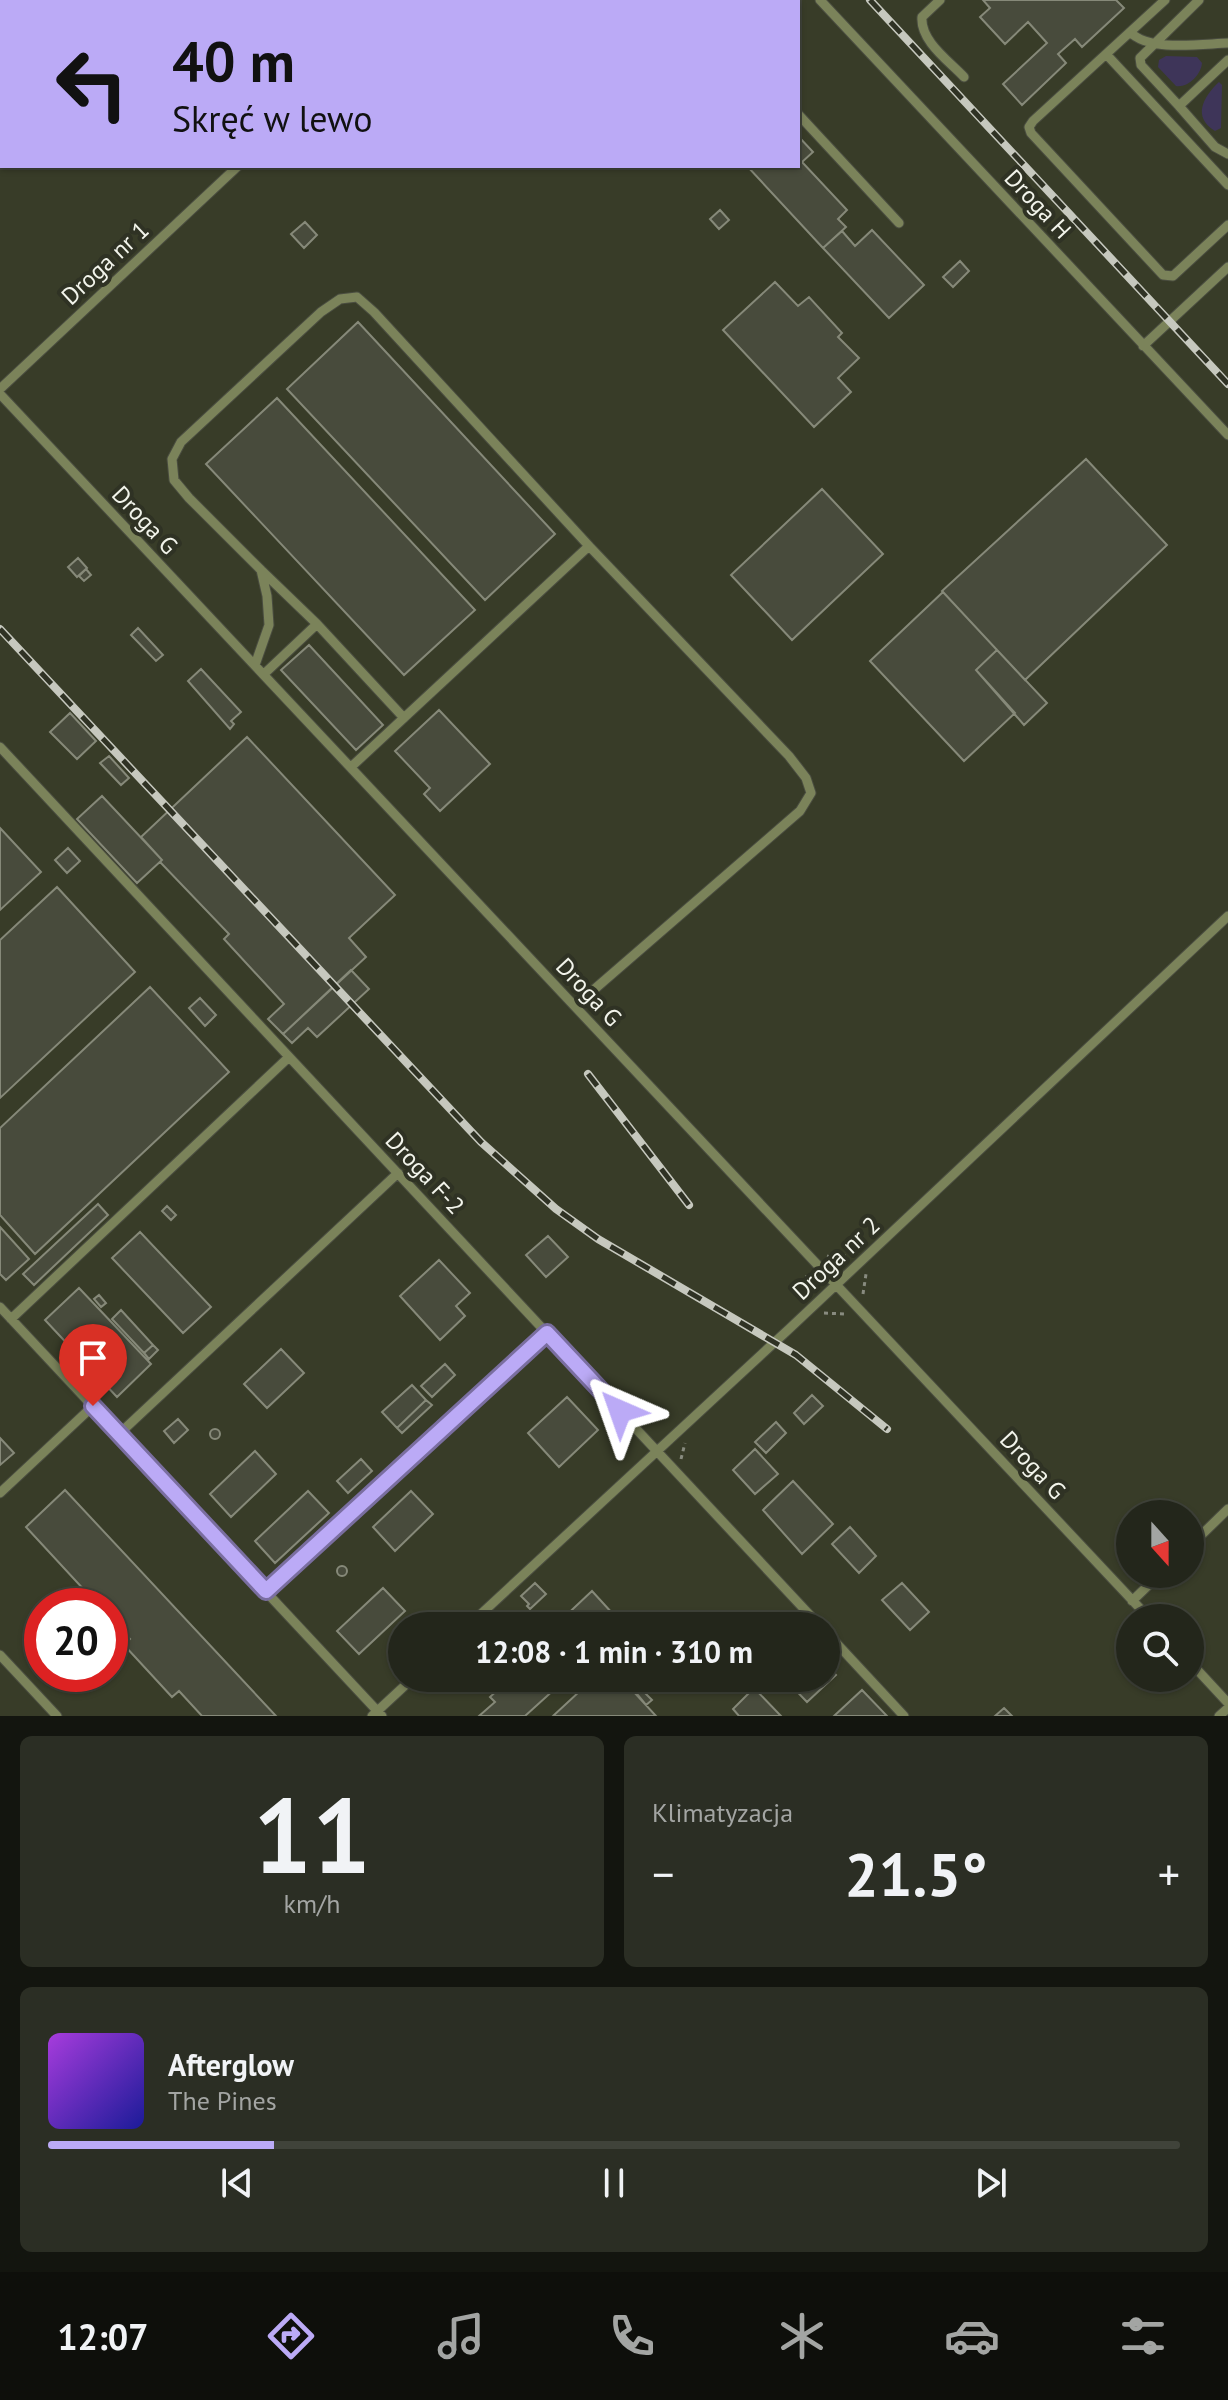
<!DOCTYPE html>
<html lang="pl">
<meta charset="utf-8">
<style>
:root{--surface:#23261b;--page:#2b2e24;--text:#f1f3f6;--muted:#a3a5a3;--line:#40433a;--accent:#bbaaf6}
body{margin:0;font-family:"PT Sans",sans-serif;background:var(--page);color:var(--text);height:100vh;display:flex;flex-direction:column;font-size:30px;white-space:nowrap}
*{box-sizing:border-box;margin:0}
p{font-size:26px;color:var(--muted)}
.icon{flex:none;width:44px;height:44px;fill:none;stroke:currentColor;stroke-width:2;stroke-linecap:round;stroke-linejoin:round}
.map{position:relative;height:1716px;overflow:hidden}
.sheet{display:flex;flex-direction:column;gap:20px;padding:20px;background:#13150f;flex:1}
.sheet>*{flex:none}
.banner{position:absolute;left:0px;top:0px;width:800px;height:168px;box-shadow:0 2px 6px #0004,0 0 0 2px var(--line);background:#bbaaf6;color:#111;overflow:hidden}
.needle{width:52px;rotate:159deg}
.tools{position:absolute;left:1116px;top:1500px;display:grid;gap:16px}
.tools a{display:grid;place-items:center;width:88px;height:88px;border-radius:50%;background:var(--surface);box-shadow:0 2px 6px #0004,0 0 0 2px var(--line);font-size:40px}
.speed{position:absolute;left:24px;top:1588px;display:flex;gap:16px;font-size:40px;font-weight:700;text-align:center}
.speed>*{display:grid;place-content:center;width:104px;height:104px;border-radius:50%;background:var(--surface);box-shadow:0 2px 6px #0004,0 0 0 2px var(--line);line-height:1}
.speed .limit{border:12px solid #d22;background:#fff;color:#111}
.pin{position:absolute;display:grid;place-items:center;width:68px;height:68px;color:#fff;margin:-82px -34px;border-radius:50% 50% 50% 0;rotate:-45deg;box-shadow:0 0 8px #0007}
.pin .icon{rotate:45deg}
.me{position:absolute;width:88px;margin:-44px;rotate:317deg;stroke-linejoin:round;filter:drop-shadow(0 0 6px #0008)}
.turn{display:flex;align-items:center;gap:28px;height:168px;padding:0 40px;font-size:36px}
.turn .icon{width:104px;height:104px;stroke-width:2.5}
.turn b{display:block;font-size:56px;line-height:68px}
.big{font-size:60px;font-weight:700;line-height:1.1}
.sheet .card{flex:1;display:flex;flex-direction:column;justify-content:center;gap:12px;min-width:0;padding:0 28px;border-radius:12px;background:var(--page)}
.sheet .dial{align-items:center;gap:0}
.dial b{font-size:104px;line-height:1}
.song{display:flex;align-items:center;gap:24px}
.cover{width:96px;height:96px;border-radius:12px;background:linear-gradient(135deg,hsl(280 70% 55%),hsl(240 70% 35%))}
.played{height:8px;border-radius:4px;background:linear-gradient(90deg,var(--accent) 20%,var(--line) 20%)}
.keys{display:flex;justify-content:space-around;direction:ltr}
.heat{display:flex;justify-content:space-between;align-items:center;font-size:44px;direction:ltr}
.sheet .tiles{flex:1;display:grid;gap:20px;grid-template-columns:1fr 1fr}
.card:last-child{grid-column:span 2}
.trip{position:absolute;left:388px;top:1612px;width:452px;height:80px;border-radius:40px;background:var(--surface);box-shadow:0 2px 6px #0004,0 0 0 2px var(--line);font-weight:700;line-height:80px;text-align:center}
.tab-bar{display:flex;height:128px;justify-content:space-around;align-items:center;background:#0e0f0b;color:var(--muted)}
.tab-bar .icon{width:56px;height:56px}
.tab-bar .on{color:var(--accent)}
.tab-bar b{font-size:36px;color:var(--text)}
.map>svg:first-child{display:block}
</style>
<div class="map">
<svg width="1228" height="1716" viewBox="0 0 1228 1716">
<rect width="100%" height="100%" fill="#2f3224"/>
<!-- built -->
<path fill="#383c28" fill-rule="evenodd" d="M0,0H1228V1716H0ZM2,2H798V166H2ZM1130,1514H1190V1574H1130ZM42,1606H110V1674H42ZM1130,1618H1190V1678H1130ZM402,1626H826V1678H402Z"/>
<!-- green -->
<path fill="#3e3559" d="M1166,56L1197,57L1202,63C1201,75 1188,88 1176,86L1158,67L1159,60Z
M1219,82L1222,85L1221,128L1215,131C1192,117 1203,97 1219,82Z"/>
<!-- building -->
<path fill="#484b3c" stroke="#868979" stroke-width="2" d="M983,0H1116L1124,8L1082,47L1075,39L1058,54L1066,63L1022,105L1003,84L1047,43L1028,22L1005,44L980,17L990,8Z
M798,136L813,152L802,162L847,210L838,219L846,227L823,248L747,166H798Z
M720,210L729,220L719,229L710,219Z
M305,222L317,235L304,248L291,234Z
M872,230L924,285L889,318L823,248L842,231L855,246Z
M960,261L969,271L953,287L943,277Z
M775,282L798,306L809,297L842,333L838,337L859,358L838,378L851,392L814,427L723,330Z
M358,322L555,534L485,600L287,389Z
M277,398L475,610L404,675L206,464Z
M1086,459L1167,545L1025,680L942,591Z
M822,489L883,554L792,640L731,575Z
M78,558L87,568L77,577L68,567Z
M86,569L91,575L84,581L79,576Z
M943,592L997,650L976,670L1015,713L964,761L870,661Z
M138,628L163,655L156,661L131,635Z
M309,645L383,725L356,750L281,670Z
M997,650L1047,703L1024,725L976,670Z
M201,669L241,712L231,721L234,724L230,729L188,681Z
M439,710L490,764L440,811L424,794L430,788L395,751Z
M70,713L96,741L77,759L50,732Z
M247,737L395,895L349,938L366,957L283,1034L268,1019L284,1004L224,939L229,934L160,862L162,860L141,837Z
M109,756L129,778L121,785L100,763Z
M102,796L162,860L137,883L77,819Z
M0,828L41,872L0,910Z
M68,848L80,861L67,873L55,860Z
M57,887L135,972L0,1098V940Z
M351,970L369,989L317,1037L308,1028L292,1043L283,1034Z
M150,987L229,1072L35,1254L0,1215V1128Z
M200,998L216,1015L205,1026L189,1008Z
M98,1204L108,1215L34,1285L23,1274Z
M167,1206L176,1215L171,1220L162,1211Z
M0,1227L29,1259L6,1280L0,1274Z
M140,1232L211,1307L183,1333L112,1258Z
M548,1236L568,1257L546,1277L526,1255Z
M439,1260L470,1293L456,1306L465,1316L440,1340L400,1296Z
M79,1288L151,1364L117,1397L45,1320Z
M99,1295L106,1303L101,1307L94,1299Z
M121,1310L153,1345L144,1353L112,1319Z
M153,1345L158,1350L149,1359L144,1353Z
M281,1349L304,1373L267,1408L244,1384Z
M445,1364L455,1375L432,1397L421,1386Z
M412,1385L426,1400L397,1428L382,1412Z
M812,1395L823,1406L804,1424L794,1413Z
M567,1397L598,1430L559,1467L528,1433Z
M426,1400L432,1405L402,1433L397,1428Z
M178,1419L188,1430L174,1443L164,1431Z
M776,1422L786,1433L766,1453L755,1442Z
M210 1434a5 5 0 1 1 10 0a5 5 0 1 1-10 0Z
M0,1438L14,1453L0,1465Z
M755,1449L778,1474L755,1494L733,1470Z
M255,1451L276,1474L231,1517L210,1494Z
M361,1459L372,1471L348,1493L337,1481Z
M793,1481L833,1524L802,1554L763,1510Z
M65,1490L276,1716H202L179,1691L172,1697L124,1645L130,1639L110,1617V1606H99L26,1527Z
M308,1491L329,1513L275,1563L255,1541Z
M411,1491L433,1514L395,1551L373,1527Z
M850,1527L876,1556L859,1573L832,1544Z
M337 1571a5 5 0 1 1 10 0a5 5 0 1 1-10 0Z
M535,1583L546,1594L530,1609L527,1606L529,1604L521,1596Z
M902,1583L929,1612L910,1630L882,1600Z
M383,1588L405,1611L359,1654L337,1631Z
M592,1591L623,1625V1626H563L559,1622Z
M826,1664L836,1675L807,1702L784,1678H826Z
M511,1678H567L525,1716H479L495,1702L490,1697Z
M594,1678H621L656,1716H553Z
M754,1688L781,1716H739L733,1709Z
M642,1690L652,1700L646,1705L637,1694Z
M862,1690L887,1716H834Z
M1004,1708L1012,1716H995Z"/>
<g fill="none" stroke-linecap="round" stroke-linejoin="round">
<defs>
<path id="service" d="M820,0L1228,435
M940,0L922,17C920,41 949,61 964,77
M1165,0L1033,121L1029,127L1031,133L1163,275L1173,276L1228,225
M413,2L415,0
M1130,32C1149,52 1201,44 1228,43
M1106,54L1228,185
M1228,60L1179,106L1215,147L1228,154
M1179,106L1141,65L1140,58L1199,0
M798,114L899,223
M1143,346L1228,267
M0,389L238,166
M0,394L1149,1618
M262,571L317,624L404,718
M255,665L269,625L267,596L261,570L189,498L174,480L172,459L181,442L321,312L340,299L357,297L374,312L589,546L351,767
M264,674L317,624
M0,747L820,1626
M575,1006L800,811L811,793L806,778L789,756L589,546
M0,1307L382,1716
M11,1319L289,1057
M119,1434L398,1173
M0,1493L93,1406
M1190,1546L1228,1509
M266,1591L547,1333
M1132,1601L1160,1574
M468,1626L789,1329L1228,916
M826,1632L904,1716
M0,1655L57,1716
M1190,1662L1228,1703
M372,1716L413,1678
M1219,1716L1228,1708"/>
</defs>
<!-- service casing -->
<use href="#service" stroke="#4a4d40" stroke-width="11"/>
<!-- path -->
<path stroke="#888b7f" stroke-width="3" stroke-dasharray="4 4" stroke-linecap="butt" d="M827,1256L834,1258L846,1256
M863,1294L866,1274
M806,1295L808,1284L806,1272
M824,1313L844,1314
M681,1459L685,1443"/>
<!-- service -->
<use href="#service" stroke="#7b835a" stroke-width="9"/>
<defs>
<path id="rail" d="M870,0L1228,384
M0,629L481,1142L556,1209L598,1239L796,1355L887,1429
M588,1074L689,1205"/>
</defs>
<!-- rail casing -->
<use href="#rail" stroke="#c6c8be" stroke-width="8"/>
<!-- rail -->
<use href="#rail" stroke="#2f3224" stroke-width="5" stroke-dasharray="15" stroke-linecap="butt"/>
</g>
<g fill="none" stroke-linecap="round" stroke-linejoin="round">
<defs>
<path id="route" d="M93,1406L266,1591L547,1333L620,1411"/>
</defs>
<!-- route casing -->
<use href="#route" stroke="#7a6ea0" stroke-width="20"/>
<!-- route -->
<use href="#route" stroke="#bbaaf6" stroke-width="14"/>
</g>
<g text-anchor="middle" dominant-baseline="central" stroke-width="8" stroke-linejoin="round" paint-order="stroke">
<!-- street labels -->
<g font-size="24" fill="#f2f4eb" stroke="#2f3224">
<text transform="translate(1038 204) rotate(47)">Droga H</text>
<text transform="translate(105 263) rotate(-43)">Droga nr 1</text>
<text transform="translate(145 520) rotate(47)">Droga G</text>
<text transform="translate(589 992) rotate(47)">Droga G</text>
<text transform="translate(425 1173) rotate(47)">Droga F-2</text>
<text transform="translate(836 1258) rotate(-43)">Droga nr 2</text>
<text transform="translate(1033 1465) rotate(47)">Droga G</text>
</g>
</g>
</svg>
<div class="tools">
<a><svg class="needle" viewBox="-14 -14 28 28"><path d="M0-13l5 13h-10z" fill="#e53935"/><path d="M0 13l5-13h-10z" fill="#a3a5a3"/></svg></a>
<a><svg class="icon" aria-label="search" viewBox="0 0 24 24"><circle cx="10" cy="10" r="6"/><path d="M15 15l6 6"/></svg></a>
</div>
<div class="speed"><div class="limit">20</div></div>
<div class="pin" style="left:93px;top:1406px;background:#d93025"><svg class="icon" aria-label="arrive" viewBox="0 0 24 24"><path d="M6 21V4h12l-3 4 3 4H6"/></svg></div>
<svg class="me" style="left:620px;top:1411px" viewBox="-20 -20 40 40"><path d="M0-17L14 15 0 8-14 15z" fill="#bbaaf6" stroke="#fff" stroke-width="4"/></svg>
<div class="trip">12:08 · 1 min · 310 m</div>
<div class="banner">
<div class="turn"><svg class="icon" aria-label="left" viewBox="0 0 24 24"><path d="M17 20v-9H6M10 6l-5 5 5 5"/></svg><div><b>40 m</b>Skręć w lewo</div></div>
</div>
</div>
<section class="sheet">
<div class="tiles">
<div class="card dial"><b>11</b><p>km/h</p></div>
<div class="card"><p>Klimatyzacja</p>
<div class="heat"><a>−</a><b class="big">21.5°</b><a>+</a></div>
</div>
<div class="card">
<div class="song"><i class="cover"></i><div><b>Afterglow</b><p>The Pines</p></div></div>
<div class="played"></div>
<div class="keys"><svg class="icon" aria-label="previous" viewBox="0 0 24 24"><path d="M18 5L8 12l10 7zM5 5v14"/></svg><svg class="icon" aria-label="pause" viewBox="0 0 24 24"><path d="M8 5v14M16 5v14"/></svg><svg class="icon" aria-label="next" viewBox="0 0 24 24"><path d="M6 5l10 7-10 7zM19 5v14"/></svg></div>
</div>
</div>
</section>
<nav class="tab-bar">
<b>12:07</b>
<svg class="icon on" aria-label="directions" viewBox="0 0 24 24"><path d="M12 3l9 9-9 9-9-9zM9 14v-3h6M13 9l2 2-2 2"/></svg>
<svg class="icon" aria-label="music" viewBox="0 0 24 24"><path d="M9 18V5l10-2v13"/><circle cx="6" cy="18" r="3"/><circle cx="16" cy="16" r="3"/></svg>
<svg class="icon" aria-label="phone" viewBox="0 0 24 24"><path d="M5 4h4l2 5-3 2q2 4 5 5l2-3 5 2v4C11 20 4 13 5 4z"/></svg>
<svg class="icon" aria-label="climate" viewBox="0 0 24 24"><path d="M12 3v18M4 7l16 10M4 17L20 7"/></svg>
<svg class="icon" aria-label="car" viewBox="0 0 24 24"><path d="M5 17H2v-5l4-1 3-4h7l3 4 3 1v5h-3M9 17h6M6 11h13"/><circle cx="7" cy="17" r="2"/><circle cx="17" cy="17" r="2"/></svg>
<svg class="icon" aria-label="filters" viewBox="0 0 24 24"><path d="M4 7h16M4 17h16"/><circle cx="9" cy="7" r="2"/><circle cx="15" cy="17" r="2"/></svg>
</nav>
